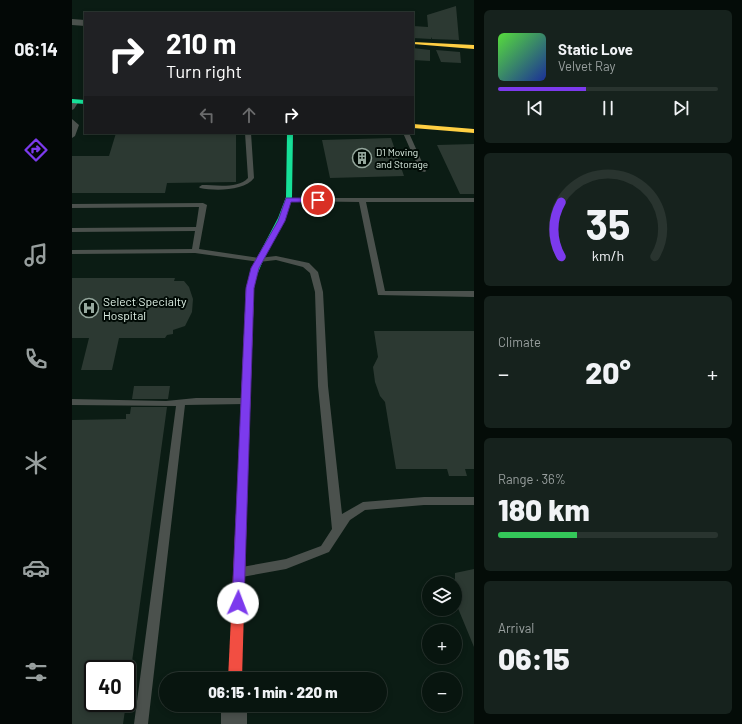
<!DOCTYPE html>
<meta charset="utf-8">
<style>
:root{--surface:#08150f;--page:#16221d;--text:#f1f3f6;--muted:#989f9e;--line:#29342f;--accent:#7c3aed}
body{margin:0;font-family:Barlow,sans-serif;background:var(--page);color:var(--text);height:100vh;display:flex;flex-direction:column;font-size:15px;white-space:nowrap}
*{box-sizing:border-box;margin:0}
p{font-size:13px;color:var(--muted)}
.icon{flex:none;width:22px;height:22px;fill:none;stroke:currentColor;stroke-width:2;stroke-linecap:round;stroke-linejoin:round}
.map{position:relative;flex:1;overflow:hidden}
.drawer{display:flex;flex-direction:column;gap:10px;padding:10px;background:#040c08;width:268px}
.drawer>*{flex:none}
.guide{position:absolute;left:12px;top:12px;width:330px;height:122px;border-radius:0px;box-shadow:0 2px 6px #0003,0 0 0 1px var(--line);background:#202124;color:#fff;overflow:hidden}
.tools{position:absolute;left:350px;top:576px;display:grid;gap:8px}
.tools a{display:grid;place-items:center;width:40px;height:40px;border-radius:50%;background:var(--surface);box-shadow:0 2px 6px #0003,0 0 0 1px var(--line);font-size:20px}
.speed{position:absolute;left:12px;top:660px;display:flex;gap:8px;font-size:20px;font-weight:700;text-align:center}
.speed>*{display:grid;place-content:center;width:52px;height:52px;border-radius:50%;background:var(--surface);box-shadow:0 2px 6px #0003,0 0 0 1px var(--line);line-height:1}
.speed .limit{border:2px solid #111;border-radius:6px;background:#fff;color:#111}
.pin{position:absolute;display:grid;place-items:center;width:34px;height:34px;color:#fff;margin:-17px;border:2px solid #fff;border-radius:50%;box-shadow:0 1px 4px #0007}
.me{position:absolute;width:44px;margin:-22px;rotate:2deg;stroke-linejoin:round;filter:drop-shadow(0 0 3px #0008)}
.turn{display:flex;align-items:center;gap:14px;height:84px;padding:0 16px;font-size:18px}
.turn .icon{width:52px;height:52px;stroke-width:2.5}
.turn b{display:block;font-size:28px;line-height:34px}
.lanes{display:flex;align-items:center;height:38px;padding:0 16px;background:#0003;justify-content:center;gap:20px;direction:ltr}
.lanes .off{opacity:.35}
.big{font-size:30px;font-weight:800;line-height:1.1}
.drawer .tile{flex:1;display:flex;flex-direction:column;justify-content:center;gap:6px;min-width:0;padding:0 14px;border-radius:6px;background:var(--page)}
.drawer .dial{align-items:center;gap:0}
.dial svg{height:104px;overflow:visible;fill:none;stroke:var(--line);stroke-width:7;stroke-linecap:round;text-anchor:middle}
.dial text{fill:var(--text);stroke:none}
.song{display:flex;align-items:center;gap:12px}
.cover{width:48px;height:48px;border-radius:6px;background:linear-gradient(135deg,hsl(110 70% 55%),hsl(230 70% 35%))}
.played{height:4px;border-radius:2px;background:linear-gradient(90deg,var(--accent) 40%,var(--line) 40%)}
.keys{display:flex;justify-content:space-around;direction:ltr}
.heat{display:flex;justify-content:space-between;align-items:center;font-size:22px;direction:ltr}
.charge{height:6px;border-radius:3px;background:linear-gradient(90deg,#34c759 36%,var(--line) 0)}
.trip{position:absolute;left:87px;top:672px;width:228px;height:40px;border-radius:20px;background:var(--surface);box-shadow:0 2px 6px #0003,0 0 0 1px var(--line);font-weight:800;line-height:40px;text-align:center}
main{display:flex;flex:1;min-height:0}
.menu{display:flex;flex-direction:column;width:72px;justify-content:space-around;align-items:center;background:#030806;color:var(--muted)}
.menu .icon{width:28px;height:28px}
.menu .selected{color:var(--accent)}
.menu b{font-size:18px;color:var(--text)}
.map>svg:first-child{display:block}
</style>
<main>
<nav class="menu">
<b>06:14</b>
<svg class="icon selected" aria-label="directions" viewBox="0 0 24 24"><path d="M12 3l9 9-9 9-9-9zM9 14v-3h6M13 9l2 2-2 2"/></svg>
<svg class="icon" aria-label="music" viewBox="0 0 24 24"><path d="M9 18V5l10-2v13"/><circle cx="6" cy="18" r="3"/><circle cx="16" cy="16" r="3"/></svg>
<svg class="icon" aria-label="phone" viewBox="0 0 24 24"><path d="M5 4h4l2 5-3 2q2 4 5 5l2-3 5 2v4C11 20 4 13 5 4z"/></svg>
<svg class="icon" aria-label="climate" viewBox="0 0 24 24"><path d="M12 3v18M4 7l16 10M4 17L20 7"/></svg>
<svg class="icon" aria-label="car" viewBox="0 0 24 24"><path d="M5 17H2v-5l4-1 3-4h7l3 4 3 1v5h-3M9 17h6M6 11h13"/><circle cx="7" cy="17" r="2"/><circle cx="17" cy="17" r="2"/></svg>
<svg class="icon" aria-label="filters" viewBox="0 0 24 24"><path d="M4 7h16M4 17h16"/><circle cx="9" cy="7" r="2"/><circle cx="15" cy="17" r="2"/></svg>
</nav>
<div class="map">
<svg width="402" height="724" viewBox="0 0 402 724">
<rect width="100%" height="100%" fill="#0b1c14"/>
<!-- building -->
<path fill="#2c3932" d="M384,6L387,40L360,39V37L359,39L341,38V26L356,27L355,15Z
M341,48L358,50V61L341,60Z
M364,50L388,52L389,63L369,62Z
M44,133H164V182L95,183L93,193H0V156H37Z
M319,138L332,176L258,178L250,140Z
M402,144V194H388L365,145Z
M0,278H103L102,281H112L117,287L121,299L120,312L113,326L101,330V334L95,335L93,338H47L40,370H9L17,338H0Z
M302,331H402V469H393L395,476H377L375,469H324L313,402L308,396L303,382L301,367L306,357Z
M62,386H98L96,399H60Z
M59,407H95L59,669H21V703H54L51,724H0V420L54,419V414H58Z
M402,569V647L383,601V573Z"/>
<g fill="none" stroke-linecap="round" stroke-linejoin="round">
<!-- lane -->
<path fill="#4b514d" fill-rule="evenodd" d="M2,100L7,101L2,109L0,110V103Z
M0,119L7,125L3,136L0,138Z
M173,133H179L182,178C173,191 143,191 128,188L127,187L130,185C143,185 166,189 176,178Z
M331,133H337L354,171L353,172L348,171Z
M217,198H402V202H294L313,291H402V297L306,295L287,202L215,201L214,200Z
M131,203L135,205L127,249L187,258L204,256L237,263L246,272L251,292L256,386L270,514L291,502L352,497H402V505H352L293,510L278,520L257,552L214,569L170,577L166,576L164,572L166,568L170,567L214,559L249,546L260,529L246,386L243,292L238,273L231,267L204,260L187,262L123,253L0,254V250L120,249L123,231L0,232V228L124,227L127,207L0,208V204Z
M124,398H173L176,399L178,401L176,403L173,404L113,405L76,724H62L104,406L0,405V399L94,401Z"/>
<!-- street -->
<path fill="#4b514d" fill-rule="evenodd" d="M0,19L13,20V26L0,25Z
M149,705H175V724H149Z"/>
<!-- fast -->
<path fill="#16e098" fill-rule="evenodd" d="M0,99L13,100V104L0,103Z
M215,133H221L220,197L209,227L193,256L185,275L181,277L177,275L186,256L206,218L214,197Z"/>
<!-- slow -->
<path fill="#ffcf43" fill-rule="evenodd" d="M341,42L402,45V49L341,44Z
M341,124L402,129V133L341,128Z
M178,273H184L185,275L182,288L176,471L175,474L171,475L167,474L166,471L174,288Z"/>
<!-- jam -->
<path fill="#f24e42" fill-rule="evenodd" d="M171,467L175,468L176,471L170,679H156L166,471L167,468Z"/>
</g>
<!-- route -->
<path fill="#7c3aed" stroke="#51269a" d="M214,198H246L249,200L246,202H219L213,221L187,268L182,288L172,603L170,607L166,608L161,607L160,603L174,288L179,268L206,221Z"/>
<!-- icons -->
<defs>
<symbol id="building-ring" viewBox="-11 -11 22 22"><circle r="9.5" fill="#010a05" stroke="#95a79d" stroke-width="1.5"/><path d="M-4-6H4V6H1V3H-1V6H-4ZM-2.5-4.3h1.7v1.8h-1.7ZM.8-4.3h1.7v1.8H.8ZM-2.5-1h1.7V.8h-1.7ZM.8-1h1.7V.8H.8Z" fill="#95a79d"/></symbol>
<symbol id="hospital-ring" viewBox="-11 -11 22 22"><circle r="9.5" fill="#010a05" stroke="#95a79d" stroke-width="1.5"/><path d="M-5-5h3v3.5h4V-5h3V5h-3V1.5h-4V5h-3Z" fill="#95a79d"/></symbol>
</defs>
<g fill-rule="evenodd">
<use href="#building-ring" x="279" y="147" width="22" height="22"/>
<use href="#hospital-ring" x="6" y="297" width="22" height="22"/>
</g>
<g text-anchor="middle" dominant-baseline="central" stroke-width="4" stroke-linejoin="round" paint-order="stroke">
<!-- far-poi labels -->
<g font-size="10" fill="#e0f2e7" stroke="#010a05" text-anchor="start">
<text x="304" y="152">D1 Moving<tspan x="304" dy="12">and Storage</tspan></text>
</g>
<!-- poi labels -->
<g font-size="12" fill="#e0f2e7" stroke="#010a05" text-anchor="start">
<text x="31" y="301">Select Specialty<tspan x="31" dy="14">Hospital</tspan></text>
</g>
</g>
</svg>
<div class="tools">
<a><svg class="icon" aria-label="layers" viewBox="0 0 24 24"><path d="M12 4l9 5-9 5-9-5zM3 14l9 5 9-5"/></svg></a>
<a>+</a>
<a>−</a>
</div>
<div class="speed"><div class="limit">40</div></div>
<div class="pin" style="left:246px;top:200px;background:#d93025"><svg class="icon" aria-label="arrive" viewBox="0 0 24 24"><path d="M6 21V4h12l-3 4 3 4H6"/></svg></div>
<svg class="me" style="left:166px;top:603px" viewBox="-20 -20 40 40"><circle r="19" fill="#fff"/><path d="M0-13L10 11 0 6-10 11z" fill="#7c3aed"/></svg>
<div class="trip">06:15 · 1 min · 220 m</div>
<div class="guide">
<div class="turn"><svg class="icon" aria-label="right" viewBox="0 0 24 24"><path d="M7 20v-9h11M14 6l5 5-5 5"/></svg><div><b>210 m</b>Turn right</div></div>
<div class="lanes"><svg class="icon off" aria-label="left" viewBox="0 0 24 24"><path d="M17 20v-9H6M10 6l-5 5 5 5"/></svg><svg class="icon off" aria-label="ahead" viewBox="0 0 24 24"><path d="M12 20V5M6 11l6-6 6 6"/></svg><svg class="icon" aria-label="right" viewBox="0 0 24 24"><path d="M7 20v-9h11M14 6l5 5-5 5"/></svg></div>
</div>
</div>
<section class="drawer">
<div class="tile">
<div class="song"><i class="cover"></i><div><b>Static Love</b><p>Velvet Ray</p></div></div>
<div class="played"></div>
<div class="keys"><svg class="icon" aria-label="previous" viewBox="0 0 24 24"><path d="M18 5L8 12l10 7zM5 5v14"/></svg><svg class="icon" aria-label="pause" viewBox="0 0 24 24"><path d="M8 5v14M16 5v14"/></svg><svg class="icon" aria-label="next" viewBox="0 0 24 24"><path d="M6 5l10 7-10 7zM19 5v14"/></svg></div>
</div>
<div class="tile dial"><svg viewBox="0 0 100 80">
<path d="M14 69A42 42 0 1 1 86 69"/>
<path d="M14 69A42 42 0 0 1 14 27" stroke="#7c3aed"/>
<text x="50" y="56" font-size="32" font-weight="700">35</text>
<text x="50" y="72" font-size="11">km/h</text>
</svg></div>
<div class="tile"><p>Climate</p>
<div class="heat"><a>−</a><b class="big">20°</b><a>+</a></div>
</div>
<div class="tile"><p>Range · 36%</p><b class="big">180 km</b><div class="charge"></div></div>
<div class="tile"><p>Arrival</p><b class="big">06:15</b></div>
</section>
</main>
